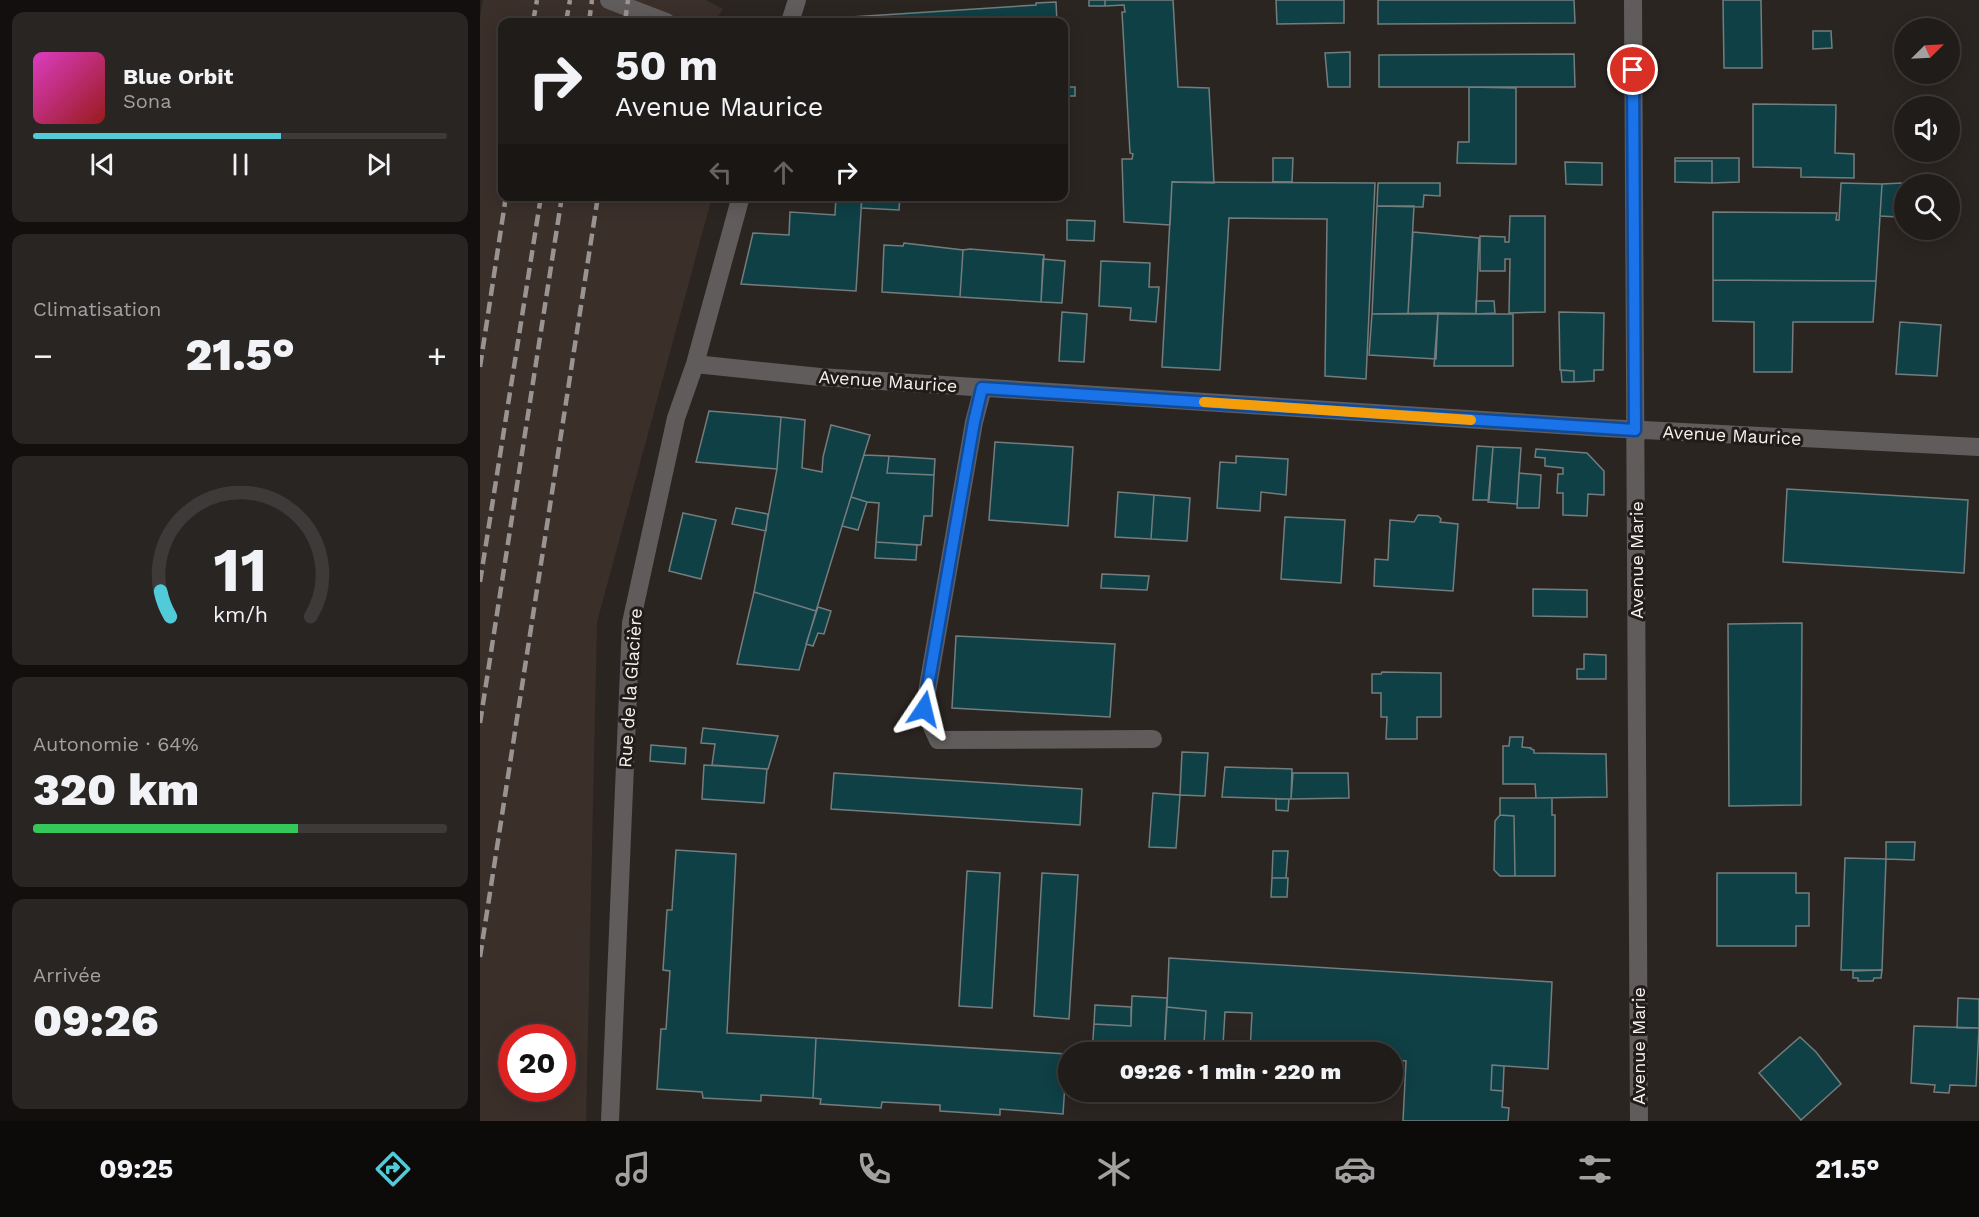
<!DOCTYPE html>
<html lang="fr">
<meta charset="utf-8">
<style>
:root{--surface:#201c1a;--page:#282523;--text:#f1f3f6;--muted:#a2a1a2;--line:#3d3a39;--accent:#52cbd9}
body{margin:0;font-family:"Work Sans",sans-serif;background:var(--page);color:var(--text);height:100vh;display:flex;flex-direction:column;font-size:22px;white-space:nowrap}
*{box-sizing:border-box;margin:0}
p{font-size:20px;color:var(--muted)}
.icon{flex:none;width:33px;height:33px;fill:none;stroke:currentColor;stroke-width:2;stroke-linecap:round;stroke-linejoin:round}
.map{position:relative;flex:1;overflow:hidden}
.details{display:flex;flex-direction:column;gap:12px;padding:12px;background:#120f0e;width:480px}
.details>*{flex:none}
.banner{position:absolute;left:18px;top:18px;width:570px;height:183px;border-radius:12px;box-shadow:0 3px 15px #0003,0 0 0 2px var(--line);background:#201c1a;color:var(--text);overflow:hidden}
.needle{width:39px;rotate:66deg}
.fabs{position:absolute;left:1414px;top:18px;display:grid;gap:12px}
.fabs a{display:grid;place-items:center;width:66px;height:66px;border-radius:50%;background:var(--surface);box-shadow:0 3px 15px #0003,0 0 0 2px var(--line);font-size:30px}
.speed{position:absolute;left:18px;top:1024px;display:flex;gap:12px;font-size:30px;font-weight:700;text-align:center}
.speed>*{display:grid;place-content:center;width:78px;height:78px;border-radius:50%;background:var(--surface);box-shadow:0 3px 15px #0003,0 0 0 2px var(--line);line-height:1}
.speed .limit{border:9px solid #d22;background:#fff;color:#111}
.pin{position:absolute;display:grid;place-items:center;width:51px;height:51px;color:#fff;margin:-26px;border:3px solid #fff;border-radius:50%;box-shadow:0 2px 6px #0007}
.me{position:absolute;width:66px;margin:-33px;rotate:10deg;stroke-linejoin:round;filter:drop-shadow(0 0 4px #0008)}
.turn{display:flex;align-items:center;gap:21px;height:126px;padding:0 18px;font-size:27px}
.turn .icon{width:78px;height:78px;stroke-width:2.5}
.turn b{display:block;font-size:42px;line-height:51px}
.lanes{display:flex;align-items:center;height:57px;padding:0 18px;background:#0003;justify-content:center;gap:30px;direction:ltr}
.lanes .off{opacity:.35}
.big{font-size:45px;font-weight:800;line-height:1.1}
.details .card{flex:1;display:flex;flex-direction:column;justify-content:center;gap:9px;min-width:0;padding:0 21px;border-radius:12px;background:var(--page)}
.details .dial{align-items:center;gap:0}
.dial svg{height:156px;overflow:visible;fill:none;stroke:var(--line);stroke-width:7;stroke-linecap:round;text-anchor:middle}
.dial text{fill:var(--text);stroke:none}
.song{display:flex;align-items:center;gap:18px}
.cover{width:72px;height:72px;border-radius:9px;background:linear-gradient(135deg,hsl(310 70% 55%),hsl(0 70% 35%))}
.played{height:6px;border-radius:3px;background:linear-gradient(90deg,var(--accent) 60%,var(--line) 60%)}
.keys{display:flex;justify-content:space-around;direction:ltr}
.heat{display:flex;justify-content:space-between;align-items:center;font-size:33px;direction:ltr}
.charge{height:9px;border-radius:4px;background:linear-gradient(90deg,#34c759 64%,var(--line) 0)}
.trip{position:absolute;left:578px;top:1042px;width:345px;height:60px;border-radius:30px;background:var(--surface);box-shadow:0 3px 15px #0003,0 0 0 2px var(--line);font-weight:800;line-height:60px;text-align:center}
.dock{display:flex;height:96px;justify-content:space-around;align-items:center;background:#0d0b0a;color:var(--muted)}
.dock .icon{width:42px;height:42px}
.dock .selected{color:var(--accent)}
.dock b{font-size:27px;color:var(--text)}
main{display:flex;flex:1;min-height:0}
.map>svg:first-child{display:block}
</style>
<main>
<section class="details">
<div class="card">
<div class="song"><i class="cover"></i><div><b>Blue Orbit</b><p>Sona</p></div></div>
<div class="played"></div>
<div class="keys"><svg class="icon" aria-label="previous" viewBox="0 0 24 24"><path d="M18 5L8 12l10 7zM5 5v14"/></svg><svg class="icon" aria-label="pause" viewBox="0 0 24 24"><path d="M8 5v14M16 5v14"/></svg><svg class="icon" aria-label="next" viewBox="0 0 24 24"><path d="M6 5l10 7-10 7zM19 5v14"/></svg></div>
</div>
<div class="card"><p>Climatisation</p>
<div class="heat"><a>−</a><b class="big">21.5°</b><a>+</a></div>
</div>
<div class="card dial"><svg viewBox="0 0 100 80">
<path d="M14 69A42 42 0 1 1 86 69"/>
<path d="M14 69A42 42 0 0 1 9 56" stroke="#52cbd9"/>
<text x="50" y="56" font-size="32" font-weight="700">11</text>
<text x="50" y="72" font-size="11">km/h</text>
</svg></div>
<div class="card"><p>Autonomie · 64%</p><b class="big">320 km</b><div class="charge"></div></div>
<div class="card"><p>Arrivée</p><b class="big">09:26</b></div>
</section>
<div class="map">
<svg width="1499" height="1121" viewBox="0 0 1499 1121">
<rect width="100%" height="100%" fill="#2b2522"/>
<!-- built -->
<path fill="#3b2f2a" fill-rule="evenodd" d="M3,0H226L243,9L234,22H22V196L232,197L117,622L106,1121H0V17ZM32,1038H82V1089H32Z"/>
<!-- building -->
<path fill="#0e4046" stroke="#747c7d" stroke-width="1.5" d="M609,0H625V6H609Z
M625,0H693L698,87L729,88L734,183L692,182L690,225L644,222L642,159H652L653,154L650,153L642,12H645L644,5L625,6Z
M796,0H864V23L797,24Z
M898,0H1094L1095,23L898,24Z
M1243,0H1281L1282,68H1244Z
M576,2L577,22H369L371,17L556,5V3Z
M1333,31H1351L1352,48L1333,49Z
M870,52V87H848L845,53Z
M1094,54L1095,87H899V55Z
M584,87H595V96H584Z
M989,87L1036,88V164L977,163L978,142H989Z
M1273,104L1356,105L1355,153L1374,154V178L1321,177V168L1273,167Z
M793,158H813L812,182H793Z
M1195,158H1259V182L1232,183V161H1195Z
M1195,161H1232V183L1195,182Z
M1085,162L1122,163V185L1086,184Z
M692,182L895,183L886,379L845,376L847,219L749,218L740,370L682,367Z
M898,183H960V196L944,195L943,207L897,206Z
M1361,183L1402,184L1396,281L1233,280V212L1357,213L1356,220H1359Z
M1422,183L1419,217L1400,216L1402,184Z
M356,196H382L376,291L261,284L273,233L309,235L310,212L355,215Z
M382,196H420L419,210L381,208Z
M897,206H934L928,314H892Z
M1030,216H1065V312L1029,313L1030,259H1025V271H1000V236L1025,237V242H1029Z
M587,220L615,221L614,241L587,240Z
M933,232L999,238L996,314H928Z
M424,243L483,250L480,297L402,292L404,245L423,246Z
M490,249L564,255L561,302L480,297L483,250Z
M563,259L585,261L582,303L561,302Z
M621,261L670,263L669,287H679L676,322L650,320L651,308L619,306Z
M1233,280L1396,281L1393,322H1313L1312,372H1274V322L1233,321Z
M996,301H1014L1015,313L996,314Z
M582,312L607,314L604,362L579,361Z
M1079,312L1124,313L1123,370H1114V381L1094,382V371L1080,370Z
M958,313L956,359L889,355L892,314Z
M958,313L1033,314V366H954Z
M1420,322L1461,325L1457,376L1416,374Z
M1081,370L1094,371V382H1082Z
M229,411L301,417L297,469L216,462Z
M301,417L325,420L322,468L342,472L343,457L351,425L390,435L336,611L274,592L297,469Z
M515,442L593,447L588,526L509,520Z
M997,446L1013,447L1009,500H993Z
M1013,447L1041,448L1037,504L1008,502Z
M1056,449L1107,453L1124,471V495L1108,494L1107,516L1083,515V493H1077L1078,474H1083V468L1065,466V458L1055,457Z
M384,455L409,456L407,473L454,475L452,516H444L441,545L396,542L399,503L387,502L371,497Z
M409,456L455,459L454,475L407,473Z
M756,456L808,459L806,495L781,492L780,511L737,508L740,462L756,463Z
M1039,473L1061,475L1059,508H1037Z
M1307,489L1488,500L1484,573L1303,562Z
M638,492L674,495L671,539L635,537Z
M674,495L710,498L707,541L671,539Z
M371,497L387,502L378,530L362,526Z
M256,508L288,514L286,531L252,524Z
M203,513L236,520L221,579L189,571Z
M938,515L958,516L961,519L960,522L978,524L973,591L894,586L895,559L908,560L910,520L934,522Z
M805,517L865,520L861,583L801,579Z
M396,542L437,545L436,560L395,558Z
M622,574L669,576L667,590L621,588Z
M1053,589L1107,590V617L1053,616Z
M274,592L336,611L319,670L257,664Z
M338,607L351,611L344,634L338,633L333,646L326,644Z
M1322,623L1321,805L1249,806L1248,624Z
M476,636L635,644L630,717L472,708Z
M1104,654L1126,655V679H1097V669H1104Z
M902,672L961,673V717H937V739H906L907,717H901V693H892V674H901Z
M223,728L298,736L288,769L232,765L235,744L221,743Z
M1030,737H1043L1042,747L1051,748V749L1054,750V753L1126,754L1127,797L1056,798L1055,784H1023V746H1029Z
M171,745L206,748L205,764L170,761Z
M702,752L728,753L725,796L700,795Z
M224,765L287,769L284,803L222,799Z
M745,767L812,769L811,799L742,797Z
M354,773L602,789L600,825L351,809Z
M813,773H868L869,798L811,799Z
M673,793L700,795L696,848L669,847Z
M1020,798H1072V815H1075V876H1035L1034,816L1020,815Z
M796,799H809L808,811L796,810Z
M1020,815L1034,816L1035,876H1020L1014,870L1015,821Z
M1406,842H1435L1434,860L1406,859Z
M196,850L256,854L247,1033L336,1038L333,1098L281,1095V1101L223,1098L222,1092L177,1089L181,1029H186L190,971L183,970L187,910H192Z
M793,851H808L806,878H792Z
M1365,858L1406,859L1402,970H1361Z
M487,871L520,873L512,1008L479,1006Z
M562,873L598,875L589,1019L554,1016Z
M1237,873H1316V893H1329V926H1316V946H1237Z
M792,878H808L807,897H791Z
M689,958L1072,982L1068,1069L1012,1065L1011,1090L1023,1091L1022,1107L1029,1108L1028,1121H923L926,1061L912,1060V1053L770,1052L772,1013L745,1012L743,1045L724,1044L726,1011L687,1007Z
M1402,970L1401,978H1394L1393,981H1378V978H1373V971Z
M652,996L687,998L684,1053H612L614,1024L651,1026Z
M1478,998L1499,999V1028H1477Z
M615,1005L651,1007V1026L614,1024Z
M687,1007L726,1011L724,1044L685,1041Z
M1434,1026L1499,1028L1496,1086L1470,1085L1469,1093L1454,1092L1455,1085L1431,1083Z
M1320,1037L1336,1052L1361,1084L1321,1120L1279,1073Z
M336,1038L587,1054L583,1114L520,1109V1115L460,1111V1105L402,1102L401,1108L340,1104L341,1099L333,1098Z
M1012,1065L1024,1066L1023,1091L1011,1090Z"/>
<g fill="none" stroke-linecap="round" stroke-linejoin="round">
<!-- minor -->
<path stroke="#5f5c5b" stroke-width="18" d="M129,0L186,22
M1153,0L1159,1121
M310,22L317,0
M215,364L340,377L1125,428L1499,447
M503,388L494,422L444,709L458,740L673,739
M130,1121L151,623L196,418L215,364L261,196"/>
<!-- rail -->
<path stroke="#999492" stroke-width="4.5" stroke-dasharray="12 6" stroke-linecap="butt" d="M53,22L57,0
M86,22L90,0
M109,22L112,0
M145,22L148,0
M0,367L26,196
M0,582L61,196
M0,723L82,196
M0,957L118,196"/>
</g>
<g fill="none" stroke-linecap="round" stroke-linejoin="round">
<defs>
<path id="route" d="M444,709L494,422L502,388L1155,430L1153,70"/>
</defs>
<!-- route casing -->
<use href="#route" stroke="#114b97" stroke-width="15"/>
<!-- route -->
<use href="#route" stroke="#1a73e8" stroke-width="10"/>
<!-- slow -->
<path stroke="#f59e0b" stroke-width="10" d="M724,402L991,420"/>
</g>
<g text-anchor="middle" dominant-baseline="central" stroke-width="6" stroke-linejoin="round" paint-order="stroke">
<!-- street labels -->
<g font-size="18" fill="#f5f1ef" stroke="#211b19">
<text transform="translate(408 381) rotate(4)">Avenue Maurice</text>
<text transform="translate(1252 435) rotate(3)">Avenue Maurice</text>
<text transform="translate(1156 560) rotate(-90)">Avenue Marie</text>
<text transform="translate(150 688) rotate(-86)">Rue de la Glacière</text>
<text transform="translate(1158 1046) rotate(-90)">Avenue Marie</text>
</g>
</g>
</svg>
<div class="fabs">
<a><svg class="needle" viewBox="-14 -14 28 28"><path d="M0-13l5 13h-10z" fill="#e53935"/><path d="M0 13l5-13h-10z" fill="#a2a1a2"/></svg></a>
<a><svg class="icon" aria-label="sound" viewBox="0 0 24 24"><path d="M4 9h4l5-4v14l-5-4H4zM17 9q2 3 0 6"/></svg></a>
<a><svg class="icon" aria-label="search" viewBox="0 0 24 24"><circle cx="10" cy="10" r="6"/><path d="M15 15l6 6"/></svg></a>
</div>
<div class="speed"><div class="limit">20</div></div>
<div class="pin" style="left:1153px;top:70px;background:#d93025"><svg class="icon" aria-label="arrive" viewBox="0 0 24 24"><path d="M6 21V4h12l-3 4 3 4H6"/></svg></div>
<svg class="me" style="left:444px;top:709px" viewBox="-20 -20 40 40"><path d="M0-17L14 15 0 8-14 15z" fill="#1a73e8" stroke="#fff" stroke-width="4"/></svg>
<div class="trip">09:26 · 1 min · 220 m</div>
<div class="banner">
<div class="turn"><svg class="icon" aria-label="right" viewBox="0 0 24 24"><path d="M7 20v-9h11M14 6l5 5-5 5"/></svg><div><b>50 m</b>Avenue Maurice</div></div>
<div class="lanes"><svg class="icon off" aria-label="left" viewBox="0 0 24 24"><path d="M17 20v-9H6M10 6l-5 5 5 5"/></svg><svg class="icon off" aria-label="ahead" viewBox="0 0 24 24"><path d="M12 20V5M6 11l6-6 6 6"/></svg><svg class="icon" aria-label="right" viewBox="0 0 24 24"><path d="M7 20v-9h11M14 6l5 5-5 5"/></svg></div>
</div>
</div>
</main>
<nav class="dock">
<b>09:25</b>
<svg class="icon selected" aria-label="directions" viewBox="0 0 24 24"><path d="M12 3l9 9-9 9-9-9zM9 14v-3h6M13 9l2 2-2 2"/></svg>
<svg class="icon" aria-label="music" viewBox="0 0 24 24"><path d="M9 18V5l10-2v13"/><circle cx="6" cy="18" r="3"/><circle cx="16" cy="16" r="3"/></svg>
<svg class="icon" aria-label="phone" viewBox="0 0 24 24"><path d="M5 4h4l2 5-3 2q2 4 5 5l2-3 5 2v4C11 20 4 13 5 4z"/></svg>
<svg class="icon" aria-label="climate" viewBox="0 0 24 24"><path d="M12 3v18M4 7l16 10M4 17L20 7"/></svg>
<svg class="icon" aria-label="car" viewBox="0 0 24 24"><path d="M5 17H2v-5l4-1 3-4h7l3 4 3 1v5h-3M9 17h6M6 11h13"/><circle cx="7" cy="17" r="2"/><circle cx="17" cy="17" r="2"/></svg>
<svg class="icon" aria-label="filters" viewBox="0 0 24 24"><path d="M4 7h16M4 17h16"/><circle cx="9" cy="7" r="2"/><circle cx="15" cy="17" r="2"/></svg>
<b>21.5°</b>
</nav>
